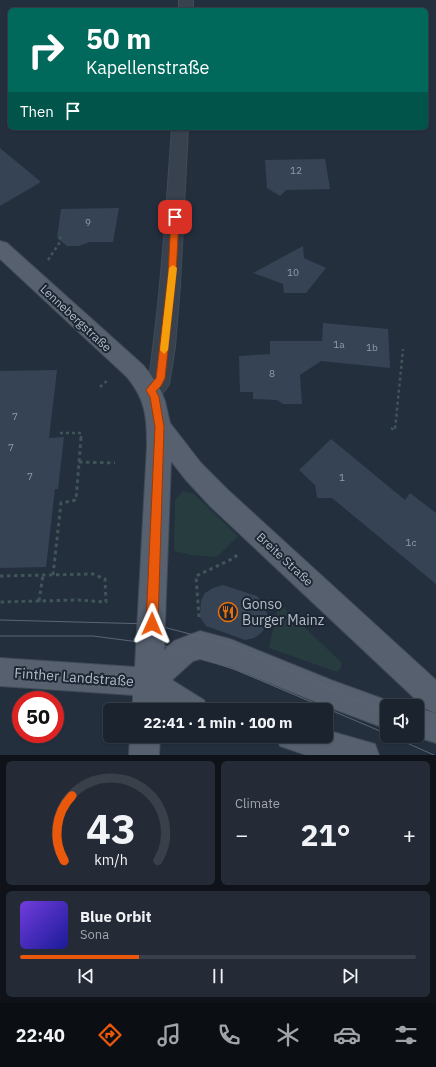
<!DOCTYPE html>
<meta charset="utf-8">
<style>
:root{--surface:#1b232e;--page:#242b36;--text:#f1f3f6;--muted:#a0a4aa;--line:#39404a;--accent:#ea580c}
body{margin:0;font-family:"IBM Plex Sans",sans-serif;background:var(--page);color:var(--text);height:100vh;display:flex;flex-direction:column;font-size:15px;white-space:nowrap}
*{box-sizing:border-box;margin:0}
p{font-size:13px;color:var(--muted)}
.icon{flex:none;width:22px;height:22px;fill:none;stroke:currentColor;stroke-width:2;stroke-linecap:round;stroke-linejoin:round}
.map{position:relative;height:755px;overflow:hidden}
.panel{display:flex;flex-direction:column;gap:6px;padding:6px;background:#0f1319;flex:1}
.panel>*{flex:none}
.guide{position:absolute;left:8px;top:8px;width:420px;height:122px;border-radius:6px;box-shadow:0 1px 3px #0004,0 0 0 1px var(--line);background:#00695c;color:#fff;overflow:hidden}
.buttons{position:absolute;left:380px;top:699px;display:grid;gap:8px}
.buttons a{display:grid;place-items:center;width:44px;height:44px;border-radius:6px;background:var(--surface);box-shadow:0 1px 3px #0004,0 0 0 1px var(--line);font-size:20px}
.speed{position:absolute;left:12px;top:691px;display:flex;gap:8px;font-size:20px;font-weight:700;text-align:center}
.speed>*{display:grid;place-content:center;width:52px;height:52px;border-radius:50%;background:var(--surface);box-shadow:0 1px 3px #0004,0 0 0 1px var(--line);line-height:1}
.speed .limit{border:6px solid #d22;background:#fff;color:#111}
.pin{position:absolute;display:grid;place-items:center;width:34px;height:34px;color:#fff;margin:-17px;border-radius:8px;box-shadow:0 2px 6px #0006}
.me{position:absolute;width:44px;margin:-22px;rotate:1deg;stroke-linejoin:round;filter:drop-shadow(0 0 3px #0008)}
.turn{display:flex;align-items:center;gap:14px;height:84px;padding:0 12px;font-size:18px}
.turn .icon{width:52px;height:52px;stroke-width:2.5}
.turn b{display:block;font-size:28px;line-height:34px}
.then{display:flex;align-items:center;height:38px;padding:0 12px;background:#0003;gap:8px;font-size:15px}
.big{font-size:30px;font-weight:700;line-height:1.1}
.panel .tile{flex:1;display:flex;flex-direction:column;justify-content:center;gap:6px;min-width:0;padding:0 14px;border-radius:6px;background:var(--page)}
.panel .dial{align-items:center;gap:0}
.dial svg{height:104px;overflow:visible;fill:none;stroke:var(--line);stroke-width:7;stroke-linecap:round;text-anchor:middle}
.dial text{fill:var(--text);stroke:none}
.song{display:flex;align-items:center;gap:12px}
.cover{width:48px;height:48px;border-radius:6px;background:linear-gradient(135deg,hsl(260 70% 55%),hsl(240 70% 35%))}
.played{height:4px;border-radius:2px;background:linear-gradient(90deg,var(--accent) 30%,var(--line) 30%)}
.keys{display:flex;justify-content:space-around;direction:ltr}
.heat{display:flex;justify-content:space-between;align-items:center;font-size:22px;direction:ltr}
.panel .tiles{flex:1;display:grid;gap:6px;grid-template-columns:1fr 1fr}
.tile:last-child{grid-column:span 2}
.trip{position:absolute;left:103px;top:703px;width:230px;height:40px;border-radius:6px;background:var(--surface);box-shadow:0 1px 3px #0004,0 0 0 1px var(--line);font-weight:700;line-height:40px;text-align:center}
.tab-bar{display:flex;height:64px;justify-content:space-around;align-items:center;background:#0b0e12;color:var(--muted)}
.tab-bar .icon{width:28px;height:28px}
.tab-bar .current{color:var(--accent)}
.tab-bar b{font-size:18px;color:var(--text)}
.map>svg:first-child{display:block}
</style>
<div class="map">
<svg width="436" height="755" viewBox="0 0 436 755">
<rect width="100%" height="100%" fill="#242f3e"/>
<!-- green -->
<path fill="#263c3f" d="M183,491L194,494L238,536L217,557L191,555L174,551L175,500Z
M278,607H283L341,662V668L337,672L269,648Z"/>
<!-- building -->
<path fill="#364354" d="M0,148L41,182L0,206Z
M325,159L330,189L286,190L280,196L267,188L265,160Z
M119,208L113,242H90L79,246H67L57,238L61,209Z
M303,246L304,258L326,268L306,293H284L283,284L253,273Z
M323,323L388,329L390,368L321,361L300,375L302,404H283L277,400L253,399V392H240L239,356L270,354V341H322Z
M57,370L49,438L64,437L58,489H55L46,567L0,568V371Z
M331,439L405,500L410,493L436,513V584L332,498H317L315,485L299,470Z
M223,585L257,596L265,606L268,618L266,627L260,634L254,638L245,640L206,626L200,617L201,601L205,593L213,588Z"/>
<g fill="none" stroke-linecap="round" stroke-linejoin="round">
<defs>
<path id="minor" d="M179,0H193V10H179Z
M172,128H188L180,285L175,347L169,384C163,395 154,401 142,397L139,390L142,383L149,378C161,295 166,212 172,128Z"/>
<path id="major" d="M0,241L7,243L143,365L151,375L161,391L165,401L170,423L201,463L228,490L436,680V713L426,709L210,506L185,479L171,461L164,650L174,641L200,631L230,639L331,680L397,704L398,706H387V729L331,708L230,667L200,659L193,661L172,680L204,700L208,710H168L162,706L161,710H133V695L0,686V658L135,667L147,446C147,418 146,400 127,377L0,259Z
M417,708L436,713V743L413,736H417Z
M326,730L375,744L379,755H306L280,746L275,736H326Z
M130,736H160L159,755H129Z"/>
</defs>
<!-- minor casing -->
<use href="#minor" stroke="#414a57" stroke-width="2"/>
<!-- major casing -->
<use href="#major" stroke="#414a57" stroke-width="2"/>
<!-- path-far1 -->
<path stroke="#3f5557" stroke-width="2.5" stroke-dasharray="3 3" stroke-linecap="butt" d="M48,260L60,242L61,234
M100,387L108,380
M391,428L395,430L403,349
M60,433H81V439"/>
<!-- path -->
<path stroke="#3f5557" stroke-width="3" stroke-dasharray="3.5 3.5" stroke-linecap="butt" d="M79,462L115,463
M53,575L61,503L76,500L81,438
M0,576L93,574L105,579L106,602L78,600L0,602
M39,601L43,575
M199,617L196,576L234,558L238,554"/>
<!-- minor -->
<use href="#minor" fill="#38414e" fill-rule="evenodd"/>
<!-- major -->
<use href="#major" fill="#56606e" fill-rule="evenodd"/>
<!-- tram -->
<path stroke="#5a6575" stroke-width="1" d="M0,620L152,624L232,645L387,714
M0,636H93L162,645L236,670L387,734
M417,726L436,734
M391,736L434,755"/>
</g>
<!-- route -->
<path fill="#ea580c" stroke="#983908" d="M175,214L179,217L176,276L165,378L161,386L156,391L159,397L164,427L158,624L156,628L152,630L148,628L146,624L155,427L150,397L146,390L156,378L168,276L171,217Z"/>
<!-- slow -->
<path fill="#f59e0b" d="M173,265L177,268L168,350L164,354L160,350L169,268Z"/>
<!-- icons -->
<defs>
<symbol id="restaurant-ring" viewBox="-11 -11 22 22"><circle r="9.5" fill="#1d2633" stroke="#e8710a" stroke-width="1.5"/><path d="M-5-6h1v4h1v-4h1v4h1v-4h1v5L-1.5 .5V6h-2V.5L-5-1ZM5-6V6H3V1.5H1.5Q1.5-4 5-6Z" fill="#e8710a"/></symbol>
</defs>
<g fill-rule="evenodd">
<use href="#restaurant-ring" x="217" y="601" width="22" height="22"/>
</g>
<g text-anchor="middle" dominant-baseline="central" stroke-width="4" stroke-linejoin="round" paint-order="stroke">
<!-- number labels -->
<g font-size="10" fill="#929caa">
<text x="296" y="170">12</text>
<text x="88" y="222">9</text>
<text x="293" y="272">10</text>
<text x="339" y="344">1a</text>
<text x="372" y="347">1b</text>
<text x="272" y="373">8</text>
<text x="15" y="416">7</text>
<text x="11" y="447">7</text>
<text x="30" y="476">7</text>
<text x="342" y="477">1</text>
<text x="411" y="542">1c</text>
</g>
<!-- street labels -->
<g font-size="12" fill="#b4bcc9" stroke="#1d2633">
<text transform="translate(76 318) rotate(43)">Lennebergstraße</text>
<text transform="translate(285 559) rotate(43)">Breite Straße</text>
</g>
<!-- near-poi labels -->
<g font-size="14" fill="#b4bcc9" stroke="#1d2633" text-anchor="start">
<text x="242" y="604">Gonso<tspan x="242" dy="16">Burger Mainz</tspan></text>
</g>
<!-- near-street labels -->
<g font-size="14" fill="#b4bcc9" stroke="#1d2633">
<text transform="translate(74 677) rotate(4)">Finther Landstraße</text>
</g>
</g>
</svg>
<div class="buttons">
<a><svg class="icon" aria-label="sound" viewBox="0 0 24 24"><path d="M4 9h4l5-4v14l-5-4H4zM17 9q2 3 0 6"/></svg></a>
</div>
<div class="speed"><div class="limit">50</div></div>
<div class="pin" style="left:175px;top:217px;background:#d93025"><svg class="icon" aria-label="arrive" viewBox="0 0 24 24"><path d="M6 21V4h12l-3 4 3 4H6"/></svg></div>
<svg class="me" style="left:152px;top:624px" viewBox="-20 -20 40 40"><path d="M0-17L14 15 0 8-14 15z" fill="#ea580c" stroke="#fff" stroke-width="4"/></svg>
<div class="trip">22:41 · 1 min · 100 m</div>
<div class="guide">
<div class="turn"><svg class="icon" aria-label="right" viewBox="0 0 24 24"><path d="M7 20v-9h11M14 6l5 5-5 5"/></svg><div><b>50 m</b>Kapellenstraße</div></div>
<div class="then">Then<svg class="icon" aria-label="arrive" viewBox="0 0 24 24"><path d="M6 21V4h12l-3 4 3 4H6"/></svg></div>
</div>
</div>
<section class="panel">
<div class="tiles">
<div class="tile dial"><svg viewBox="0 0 100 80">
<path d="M14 69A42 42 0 1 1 86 69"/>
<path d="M14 69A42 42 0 0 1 20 19" stroke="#ea580c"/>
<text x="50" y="56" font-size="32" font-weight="700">43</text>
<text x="50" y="72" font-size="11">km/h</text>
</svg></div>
<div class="tile"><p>Climate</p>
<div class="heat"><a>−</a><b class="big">21°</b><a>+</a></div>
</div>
<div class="tile">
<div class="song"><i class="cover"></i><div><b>Blue Orbit</b><p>Sona</p></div></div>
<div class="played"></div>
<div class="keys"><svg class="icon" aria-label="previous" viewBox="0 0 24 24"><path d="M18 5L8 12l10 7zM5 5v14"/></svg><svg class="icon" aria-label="pause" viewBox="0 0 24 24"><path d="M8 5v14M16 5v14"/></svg><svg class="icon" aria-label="next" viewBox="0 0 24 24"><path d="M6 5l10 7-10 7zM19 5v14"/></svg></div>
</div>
</div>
</section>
<nav class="tab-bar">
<b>22:40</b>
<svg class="icon current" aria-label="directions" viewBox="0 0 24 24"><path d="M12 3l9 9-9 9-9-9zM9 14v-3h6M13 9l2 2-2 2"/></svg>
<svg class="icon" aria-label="music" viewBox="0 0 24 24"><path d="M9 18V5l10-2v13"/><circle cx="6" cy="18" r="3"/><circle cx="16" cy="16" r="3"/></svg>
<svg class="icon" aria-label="phone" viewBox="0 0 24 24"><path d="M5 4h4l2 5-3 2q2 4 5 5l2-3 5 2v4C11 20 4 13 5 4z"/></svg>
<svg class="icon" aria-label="climate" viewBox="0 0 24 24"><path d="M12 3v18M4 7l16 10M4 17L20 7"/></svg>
<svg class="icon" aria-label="car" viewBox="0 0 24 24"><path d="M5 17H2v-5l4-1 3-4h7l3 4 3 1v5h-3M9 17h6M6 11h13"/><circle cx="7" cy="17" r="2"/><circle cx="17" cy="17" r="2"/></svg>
<svg class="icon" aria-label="filters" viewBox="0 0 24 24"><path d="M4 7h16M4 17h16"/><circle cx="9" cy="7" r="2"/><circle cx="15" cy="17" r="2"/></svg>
</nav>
